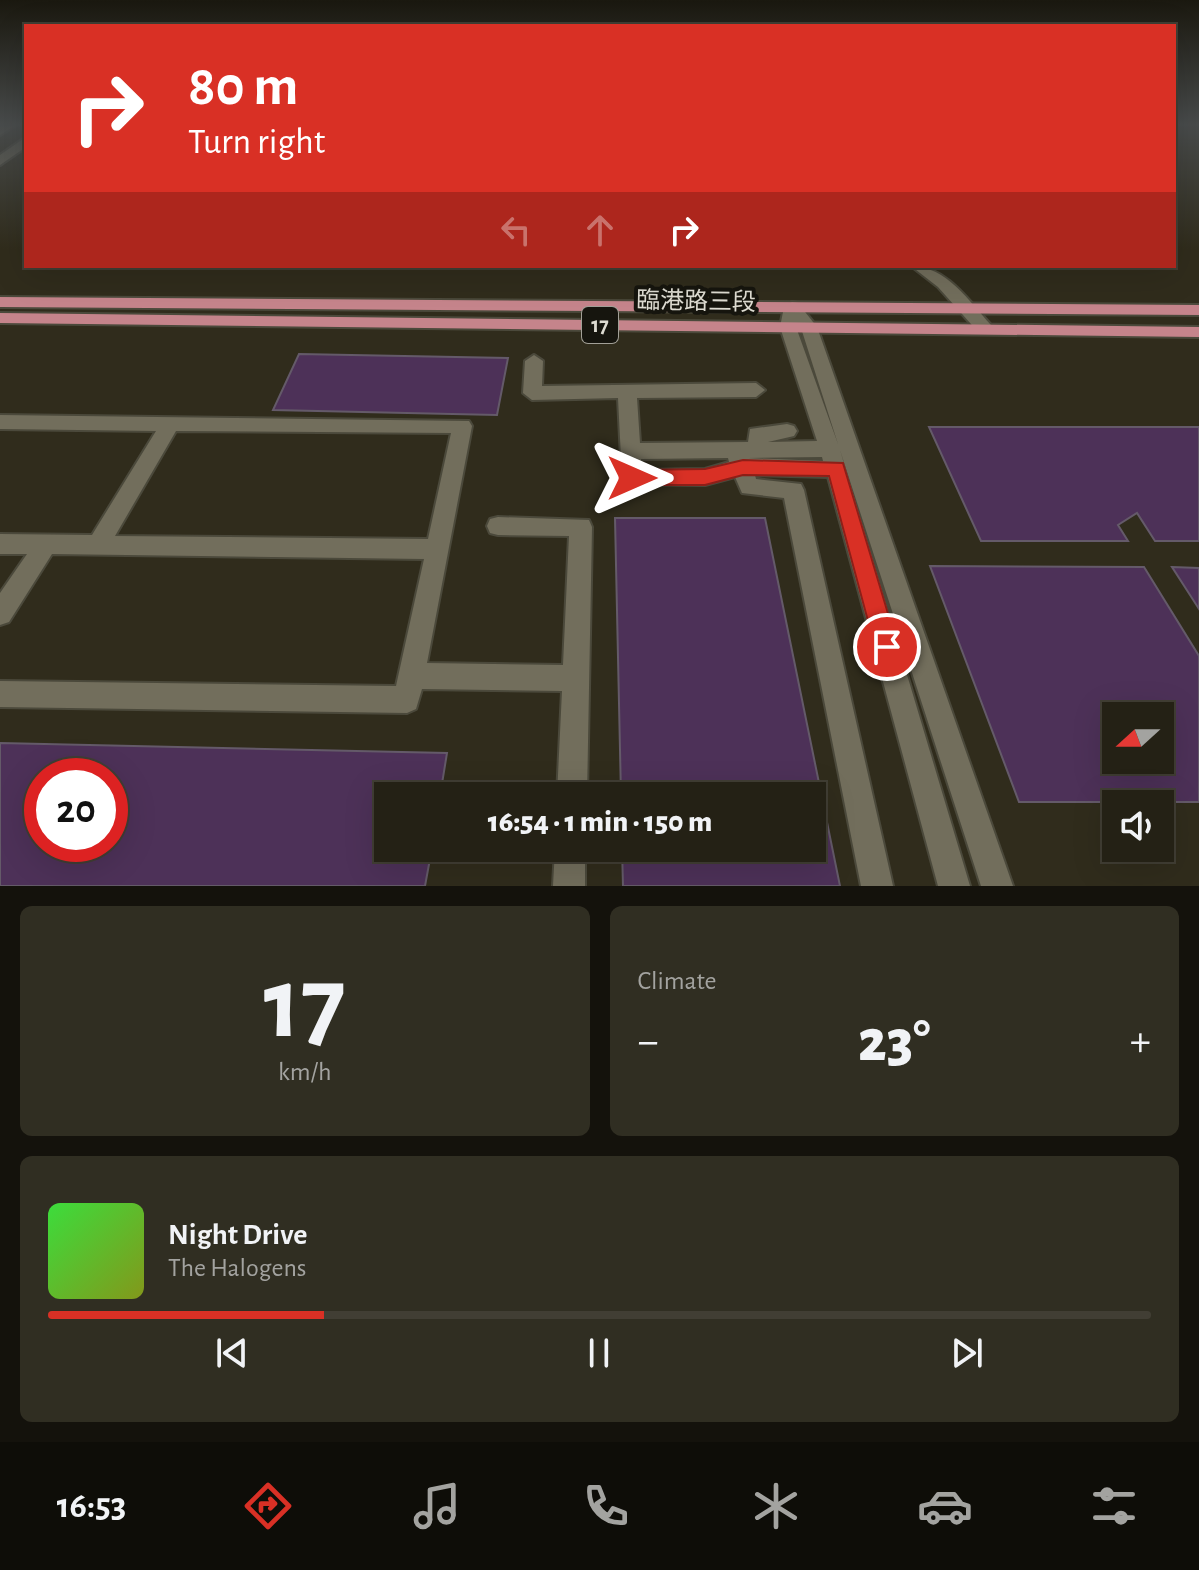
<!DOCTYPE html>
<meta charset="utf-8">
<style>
:root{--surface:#242115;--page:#302e22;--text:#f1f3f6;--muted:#a3a3a0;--line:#413e34;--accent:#d93025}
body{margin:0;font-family:"Alegreya Sans","Noto Sans TC",sans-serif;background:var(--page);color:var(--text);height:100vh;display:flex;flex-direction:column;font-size:30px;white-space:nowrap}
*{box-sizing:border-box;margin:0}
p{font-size:26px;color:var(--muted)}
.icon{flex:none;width:44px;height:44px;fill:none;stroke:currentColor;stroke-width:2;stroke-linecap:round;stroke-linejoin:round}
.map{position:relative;height:886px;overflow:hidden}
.panel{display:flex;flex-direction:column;gap:20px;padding:20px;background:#14120c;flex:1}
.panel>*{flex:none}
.hud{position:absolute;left:24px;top:24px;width:1152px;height:244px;border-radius:0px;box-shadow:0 8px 32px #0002,0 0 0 2px var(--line);background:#d93025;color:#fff;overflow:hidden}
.needle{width:52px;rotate:249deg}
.controls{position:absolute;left:1102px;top:702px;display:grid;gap:16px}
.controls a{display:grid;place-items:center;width:72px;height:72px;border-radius:0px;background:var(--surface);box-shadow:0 8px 32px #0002,0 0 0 2px var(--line);font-size:40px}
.speed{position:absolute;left:24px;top:758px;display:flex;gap:16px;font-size:40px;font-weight:700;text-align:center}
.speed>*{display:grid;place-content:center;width:104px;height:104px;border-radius:50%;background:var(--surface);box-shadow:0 8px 32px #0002,0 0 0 2px var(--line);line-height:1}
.speed .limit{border:12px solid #d22;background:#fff;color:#111}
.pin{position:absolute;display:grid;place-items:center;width:68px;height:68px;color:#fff;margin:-34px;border:4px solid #fff;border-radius:50%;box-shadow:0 2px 8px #0007}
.me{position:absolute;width:88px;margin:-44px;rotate:90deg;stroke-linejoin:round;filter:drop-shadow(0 0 6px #0008)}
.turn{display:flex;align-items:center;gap:28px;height:168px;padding:0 32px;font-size:36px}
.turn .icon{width:104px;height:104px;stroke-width:2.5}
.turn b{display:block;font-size:56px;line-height:68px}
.lanes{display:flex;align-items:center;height:76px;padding:0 32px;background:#0003;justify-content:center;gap:40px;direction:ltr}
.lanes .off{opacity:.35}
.big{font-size:60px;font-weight:800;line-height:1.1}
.panel .card{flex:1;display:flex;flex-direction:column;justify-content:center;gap:12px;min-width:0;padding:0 28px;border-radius:12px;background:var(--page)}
.panel .dial{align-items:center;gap:0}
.dial b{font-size:104px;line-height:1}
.song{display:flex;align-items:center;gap:24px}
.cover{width:96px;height:96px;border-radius:12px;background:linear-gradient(135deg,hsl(120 70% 55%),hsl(70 70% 35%))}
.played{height:8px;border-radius:4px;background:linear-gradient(90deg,var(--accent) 25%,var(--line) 25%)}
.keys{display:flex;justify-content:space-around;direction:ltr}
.heat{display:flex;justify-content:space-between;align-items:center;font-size:44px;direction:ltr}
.panel .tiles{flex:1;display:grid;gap:20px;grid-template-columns:1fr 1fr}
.card:last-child{grid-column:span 2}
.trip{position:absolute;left:374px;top:782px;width:452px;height:80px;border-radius:0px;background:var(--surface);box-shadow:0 8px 32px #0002,0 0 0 2px var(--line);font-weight:800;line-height:80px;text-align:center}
.tab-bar{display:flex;height:128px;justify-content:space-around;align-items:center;background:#0e0d08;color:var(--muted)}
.tab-bar .icon{width:56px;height:56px}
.tab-bar .on{color:var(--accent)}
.tab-bar b{font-size:36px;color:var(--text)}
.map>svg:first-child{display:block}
</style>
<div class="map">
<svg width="1199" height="886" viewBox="0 0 1199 886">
<rect width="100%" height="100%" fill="#302c1c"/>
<!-- building -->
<path fill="#4d3158" stroke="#645a69" stroke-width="2" fill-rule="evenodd" d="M299,354L508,358L497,415L273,410Z
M929,427H1199V541H1155L1137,513L1118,525L1128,541H981Z
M615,518H765L840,886H623L622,848H812V796H621Z
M930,566L1144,567L1199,656V802H1019ZM1116,716H1160V760H1116Z
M1172,567L1199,568V609Z
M0,743L447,753L440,796H388V848H432L425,886H0ZM42,776H110V844H42Z"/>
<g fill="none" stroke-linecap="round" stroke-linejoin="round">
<defs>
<path id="minor" d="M16,125L0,135V126Z
M26,137V147L0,165V155Z
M911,266C946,266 969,301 991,325V333H979L938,287Z
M792,302L798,303L817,327L1013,886H981L840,450L970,886H938L828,477L755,475L756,479L801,484L804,490L893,886H861L784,498L742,493L735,477L705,485L625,484L622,478L618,398L532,400L523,393L525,361L534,355L543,361L542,386L756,383L765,390L756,397L637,398L640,443L748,442L750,429L787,424L794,426L797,431L794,436L768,442L817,441L780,327L784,307ZM797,324L801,328L838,444L796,327ZM822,457L823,461L748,458ZM728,458L729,462L705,469L642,470L641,459Z
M0,415L469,421L472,426L427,663L563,665L569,536L498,535L490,533L487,526L490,519L498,517L589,520L592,527L587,796H557L562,691L422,689L416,709L407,713L0,707V681L396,686L424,559L52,554L9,622L0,625V593L27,554H0V534L92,535L156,431L0,429ZM176,431L451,433L428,539L115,536Z
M555,848H585V886H553Z"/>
<path id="major" d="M0,297L1199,305V315L0,307Z
M0,313L1199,327V337L0,323Z"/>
</defs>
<!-- minor casing -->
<use href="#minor" stroke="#4b493b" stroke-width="4"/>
<!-- major casing -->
<use href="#major" stroke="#4b493b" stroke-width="4"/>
<!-- minor -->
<use href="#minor" fill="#726e5c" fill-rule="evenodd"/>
<!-- major -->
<use href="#major" fill="#c5848b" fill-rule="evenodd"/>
</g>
<!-- sky -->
<linearGradient id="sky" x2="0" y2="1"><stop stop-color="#1a180f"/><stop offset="0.5" stop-color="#484b4b"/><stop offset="1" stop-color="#484b4b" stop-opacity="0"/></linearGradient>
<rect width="1199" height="249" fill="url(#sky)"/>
<!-- route -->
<path fill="#d93025" stroke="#8d1f18" stroke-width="2" d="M743,460L843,463L898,647L895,655L887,659L879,655L875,647L829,476L743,475L705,485H632L623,478L632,470L705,469Z"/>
<g text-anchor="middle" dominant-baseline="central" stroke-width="8" stroke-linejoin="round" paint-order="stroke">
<!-- shield labels -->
<rect fill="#16150e" stroke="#a2a097" stroke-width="2" x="582" y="307" width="36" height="36" rx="6"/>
<g font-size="22" font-weight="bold" fill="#dedcd2">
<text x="600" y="325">17</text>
</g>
<!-- street labels -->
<g font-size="24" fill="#dedcd2" stroke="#16150e">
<text transform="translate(696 302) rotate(1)">臨港路三段</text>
</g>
</g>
</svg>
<div class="controls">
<a><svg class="needle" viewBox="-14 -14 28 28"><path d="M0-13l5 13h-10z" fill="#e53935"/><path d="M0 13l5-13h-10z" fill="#a3a3a0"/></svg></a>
<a><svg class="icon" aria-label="sound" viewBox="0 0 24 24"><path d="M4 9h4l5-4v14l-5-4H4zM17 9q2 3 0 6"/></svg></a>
</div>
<div class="speed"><div class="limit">20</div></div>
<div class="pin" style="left:887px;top:647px;background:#d93025"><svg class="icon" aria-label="arrive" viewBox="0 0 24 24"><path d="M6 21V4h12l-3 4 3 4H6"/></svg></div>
<svg class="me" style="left:632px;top:478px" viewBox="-20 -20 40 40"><path d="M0-17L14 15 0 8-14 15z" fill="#d93025" stroke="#fff" stroke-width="4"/></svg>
<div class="trip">16:54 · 1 min · 150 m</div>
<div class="hud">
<div class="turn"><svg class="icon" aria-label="right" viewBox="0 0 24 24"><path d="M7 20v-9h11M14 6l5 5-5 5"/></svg><div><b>80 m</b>Turn right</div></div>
<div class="lanes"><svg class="icon off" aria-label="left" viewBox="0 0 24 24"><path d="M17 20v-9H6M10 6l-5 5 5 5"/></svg><svg class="icon off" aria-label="ahead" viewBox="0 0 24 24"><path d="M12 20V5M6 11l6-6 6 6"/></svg><svg class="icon" aria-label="right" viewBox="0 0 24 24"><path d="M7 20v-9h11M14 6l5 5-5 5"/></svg></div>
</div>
</div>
<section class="panel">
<div class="tiles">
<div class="card dial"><b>17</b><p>km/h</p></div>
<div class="card"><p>Climate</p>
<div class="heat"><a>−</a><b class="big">23°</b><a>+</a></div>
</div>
<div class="card">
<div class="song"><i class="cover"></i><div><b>Night Drive</b><p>The Halogens</p></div></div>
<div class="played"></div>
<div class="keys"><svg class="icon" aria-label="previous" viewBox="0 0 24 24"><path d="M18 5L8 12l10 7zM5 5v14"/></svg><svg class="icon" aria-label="pause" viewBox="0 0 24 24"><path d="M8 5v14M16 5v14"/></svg><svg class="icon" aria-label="next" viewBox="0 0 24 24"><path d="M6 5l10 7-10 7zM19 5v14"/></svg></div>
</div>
</div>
</section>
<nav class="tab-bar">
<b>16:53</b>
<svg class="icon on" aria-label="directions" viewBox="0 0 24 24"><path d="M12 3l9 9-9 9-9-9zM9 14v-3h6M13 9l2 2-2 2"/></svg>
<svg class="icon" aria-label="music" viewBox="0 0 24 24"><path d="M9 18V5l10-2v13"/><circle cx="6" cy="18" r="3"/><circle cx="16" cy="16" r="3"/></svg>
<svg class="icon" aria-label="phone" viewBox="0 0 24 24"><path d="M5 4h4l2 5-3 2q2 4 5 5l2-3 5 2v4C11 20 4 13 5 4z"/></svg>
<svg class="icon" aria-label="climate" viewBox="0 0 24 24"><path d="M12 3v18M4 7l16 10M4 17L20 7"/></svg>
<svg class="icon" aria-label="car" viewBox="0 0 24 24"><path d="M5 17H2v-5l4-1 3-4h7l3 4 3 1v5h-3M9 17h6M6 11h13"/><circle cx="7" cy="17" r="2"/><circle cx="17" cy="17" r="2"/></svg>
<svg class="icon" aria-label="filters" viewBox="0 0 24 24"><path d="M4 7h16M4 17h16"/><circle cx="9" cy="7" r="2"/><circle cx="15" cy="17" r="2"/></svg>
</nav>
